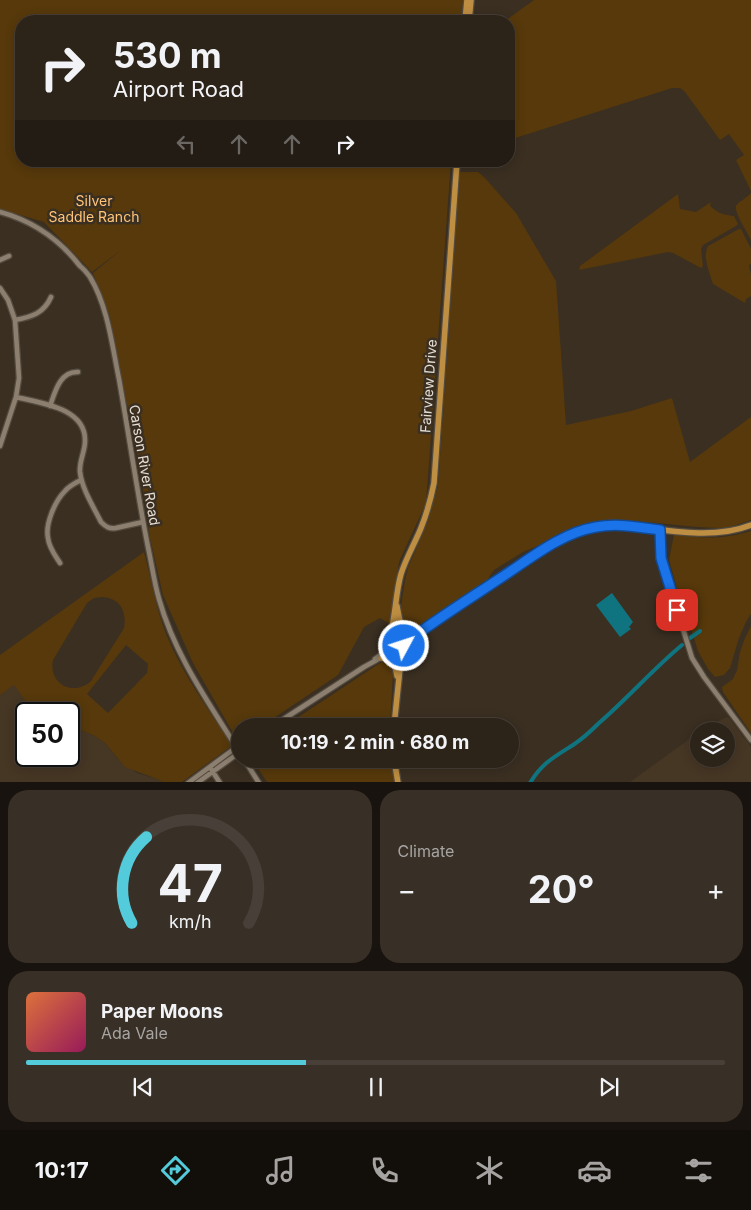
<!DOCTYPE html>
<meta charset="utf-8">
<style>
:root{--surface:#2c2319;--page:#382f26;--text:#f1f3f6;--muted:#a6a4a2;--line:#484038;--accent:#53cbdb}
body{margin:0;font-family:Inter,sans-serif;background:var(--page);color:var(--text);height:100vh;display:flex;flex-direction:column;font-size:19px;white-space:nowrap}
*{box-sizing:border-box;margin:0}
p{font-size:16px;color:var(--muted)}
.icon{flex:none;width:28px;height:28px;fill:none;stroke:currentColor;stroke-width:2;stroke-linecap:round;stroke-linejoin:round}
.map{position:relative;height:782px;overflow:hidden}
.sheet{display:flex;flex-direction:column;gap:8px;padding:8px;background:#18130e;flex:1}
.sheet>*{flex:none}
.hud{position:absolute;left:15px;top:15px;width:500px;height:152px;border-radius:20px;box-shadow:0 2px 12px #0003,0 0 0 1px var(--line);background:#2c2319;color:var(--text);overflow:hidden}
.fabs{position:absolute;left:690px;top:722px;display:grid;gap:10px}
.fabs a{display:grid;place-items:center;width:45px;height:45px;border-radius:50%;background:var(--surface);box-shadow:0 2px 12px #0003,0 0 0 1px var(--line);font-size:25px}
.speed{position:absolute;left:15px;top:702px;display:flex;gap:10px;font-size:25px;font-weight:700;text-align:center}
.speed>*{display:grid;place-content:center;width:65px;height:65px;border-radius:50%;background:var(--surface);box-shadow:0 2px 12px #0003,0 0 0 1px var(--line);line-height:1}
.speed .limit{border:2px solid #111;border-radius:8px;background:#fff;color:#111}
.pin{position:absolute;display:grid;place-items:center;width:42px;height:42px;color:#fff;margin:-21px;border-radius:10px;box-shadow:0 2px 8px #0006}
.me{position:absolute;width:55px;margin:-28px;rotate:50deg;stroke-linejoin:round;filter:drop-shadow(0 0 4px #0008)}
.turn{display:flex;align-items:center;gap:18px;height:105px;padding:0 15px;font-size:22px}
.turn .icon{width:65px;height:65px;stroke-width:2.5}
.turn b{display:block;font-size:35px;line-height:42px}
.lanes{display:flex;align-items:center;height:48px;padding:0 15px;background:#0003;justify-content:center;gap:25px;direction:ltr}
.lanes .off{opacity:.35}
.big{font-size:38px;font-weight:700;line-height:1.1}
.sheet .widget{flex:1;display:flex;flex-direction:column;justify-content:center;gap:8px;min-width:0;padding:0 18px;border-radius:20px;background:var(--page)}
.sheet .dial{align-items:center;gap:0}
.dial svg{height:130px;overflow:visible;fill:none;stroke:var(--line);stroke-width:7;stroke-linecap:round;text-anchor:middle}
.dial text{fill:var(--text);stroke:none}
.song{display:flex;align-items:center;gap:15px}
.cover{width:60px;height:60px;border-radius:8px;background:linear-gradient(135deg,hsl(20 70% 55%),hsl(330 70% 35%))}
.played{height:5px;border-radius:2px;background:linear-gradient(90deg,var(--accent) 40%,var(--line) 40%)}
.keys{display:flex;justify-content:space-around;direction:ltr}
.heat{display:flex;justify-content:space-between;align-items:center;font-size:28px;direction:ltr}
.sheet .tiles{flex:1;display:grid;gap:8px;grid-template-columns:1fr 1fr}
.widget:last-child{grid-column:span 2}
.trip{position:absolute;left:231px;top:718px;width:288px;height:50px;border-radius:25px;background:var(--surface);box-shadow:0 2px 12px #0003,0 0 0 1px var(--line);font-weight:700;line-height:50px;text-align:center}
.menu{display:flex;height:80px;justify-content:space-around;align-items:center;background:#120e0a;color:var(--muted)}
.menu .icon{width:35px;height:35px}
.menu .current{color:var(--accent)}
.menu b{font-size:22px;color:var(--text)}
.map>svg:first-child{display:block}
</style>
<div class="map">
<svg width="751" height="783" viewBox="0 0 751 783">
<rect width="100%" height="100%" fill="#3a2f21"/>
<!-- built -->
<path fill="#463624" d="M14,684L35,714H26V756H69V729L81,730L95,736L105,743L117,758L137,773L157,779L163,782H0V695Z
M727,717L729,718L751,747V782H630L699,732V759H726V731H700L706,727Z"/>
<!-- green -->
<path fill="#57390b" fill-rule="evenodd" d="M0,0H463L462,21H21V161H451L426,503L399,562L390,624L380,618L364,627L338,675L262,726H240V738H236L193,663L163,595L150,538L140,470L110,317L93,273L121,250L92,272L44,222L0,209Z
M534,0H751V191L736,160L744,155L729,134L720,140L685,92L680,88H672L509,140V21H505Z
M460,172H478L484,177L516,213L556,281L566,425L631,411L672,398L690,462L751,417V520L730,527L719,528C676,527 630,516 588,525L523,552L494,570L491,574L484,586L419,629C412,630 409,628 405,624H403L401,606L405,580L408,568L428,521L438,486Z
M751,193V240C748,233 734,213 736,206C737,203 748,197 751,193Z
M678,194L680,209L696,212L711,202L710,206C720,214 721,214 734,216L738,224L736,226L703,245L701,249L703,266L701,268L673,253L668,252L579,270L580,266Z
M739,229H741L751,249V264L749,265L751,275V296L746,299L745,303L713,284C710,273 702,257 708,246Z
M751,531V614L746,622L739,638L730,668L724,675L715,677L708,669L698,651L685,609H683L669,560L674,535C704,538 722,540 751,531Z
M144,552C151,579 156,608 166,634C182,673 208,709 231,744L230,747L182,782H163L157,779L125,767L105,743L95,736L81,730L69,729V714H35L14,685L0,695V655ZM102,597C120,598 127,611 124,628L91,681C74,697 48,684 53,660L87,603L94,598ZM126,645L148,664L147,673L108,713L87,694Z
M751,626V733L723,692L722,687L733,679L737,670L740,652L745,638Z
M383,662L390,665L393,673L390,726H285L380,663Z
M252,759H390L396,782H267Z"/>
<!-- water -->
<path fill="#107480" d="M612,593L633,622L629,627L631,629L620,637L596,605Z"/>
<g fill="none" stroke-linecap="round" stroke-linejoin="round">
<!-- canal -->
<path stroke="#107480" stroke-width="4" d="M690,638L700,631
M530,783C542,763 554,757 573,745C582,739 591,731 599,723C628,698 653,669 682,645"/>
<defs>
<path id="minor" d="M0,212C33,221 59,239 80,266C84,269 87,273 90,277C108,307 112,345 119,379C129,435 137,492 148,547C152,565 154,582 159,599C175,656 209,703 240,753
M0,260L9,256
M0,288L8,300L15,320L19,378L16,397L0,446
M15,320C32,317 44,313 51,297
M16,397C41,403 86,408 85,441C85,452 79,461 80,472C82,489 93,506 101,522C106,527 109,529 116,528L143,522
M50,406C55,392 60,371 78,372
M660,530L661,558L692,658L704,677L751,740
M60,563C55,555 49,548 48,538C45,524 55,501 65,491C69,486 75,483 81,480
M375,659L383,653L388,646
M273,726L364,667L393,651
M244,759L259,783
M211,769L220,783
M188,783L234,749L240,746
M197,783L240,752"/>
<path id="major" d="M465,21L467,0
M469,21L471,0
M397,606C399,617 400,629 411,634
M396,618L398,635
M400,637L404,643L402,649L397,652L391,650L388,643L392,636C396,635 399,637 403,636C409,636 414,632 419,630
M389,639C396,617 395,595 401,574C406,558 415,543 421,528C427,513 431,498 434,483L457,161
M404,644C432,622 462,604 491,584C529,560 566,528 612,525C626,524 640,527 654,529C686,533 720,537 751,525
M381,658C394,659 395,664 397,676
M394,726L402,649
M394,759L398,783"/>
</defs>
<!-- minor casing -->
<use href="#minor" stroke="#544b3f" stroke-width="7"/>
<!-- major casing -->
<use href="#major" stroke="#544b3f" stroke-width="8"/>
<!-- minor -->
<use href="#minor" stroke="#8c7f6f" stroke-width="4.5"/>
<!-- major -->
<use href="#major" stroke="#be8e42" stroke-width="5.5"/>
</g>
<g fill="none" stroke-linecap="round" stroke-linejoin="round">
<defs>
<path id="route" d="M404,646V644C435,620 469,599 502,577C531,558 561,533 596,527C617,523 639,527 660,530L661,558L677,610"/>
</defs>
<!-- route casing -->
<use href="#route" stroke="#114b97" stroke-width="12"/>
<!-- route -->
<use href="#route" stroke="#1a73e8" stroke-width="9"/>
</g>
<g text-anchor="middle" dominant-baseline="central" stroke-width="5" stroke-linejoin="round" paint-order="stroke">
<!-- park labels -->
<g font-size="14" fill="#fec579" stroke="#3a2f21">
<text x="94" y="200">Silver<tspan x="94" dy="16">Saddle Ranch</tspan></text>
</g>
<!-- street labels -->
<g font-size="14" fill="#e5ded5" stroke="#3a2f21">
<text transform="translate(428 386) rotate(-86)">Fairview Drive</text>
<text transform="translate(145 465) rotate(80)">Carson River Road</text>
</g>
</g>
</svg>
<div class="fabs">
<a><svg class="icon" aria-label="layers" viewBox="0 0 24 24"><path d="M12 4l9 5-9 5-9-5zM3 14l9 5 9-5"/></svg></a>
</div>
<div class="speed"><div class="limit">50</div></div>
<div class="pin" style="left:677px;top:610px;background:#d93025"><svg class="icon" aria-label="arrive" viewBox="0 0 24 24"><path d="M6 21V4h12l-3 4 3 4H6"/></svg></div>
<svg class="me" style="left:404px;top:646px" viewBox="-20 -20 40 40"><circle r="17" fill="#1a73e8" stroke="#fff" stroke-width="3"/><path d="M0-11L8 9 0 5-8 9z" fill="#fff"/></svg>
<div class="trip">10:19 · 2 min · 680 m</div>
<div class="hud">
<div class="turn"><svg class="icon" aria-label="right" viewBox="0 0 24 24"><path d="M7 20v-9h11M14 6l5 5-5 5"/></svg><div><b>530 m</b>Airport Road</div></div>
<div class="lanes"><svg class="icon off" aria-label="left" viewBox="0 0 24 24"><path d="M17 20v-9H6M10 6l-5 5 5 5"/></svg><svg class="icon off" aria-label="ahead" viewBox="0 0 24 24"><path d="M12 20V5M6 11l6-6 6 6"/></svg><svg class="icon off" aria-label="ahead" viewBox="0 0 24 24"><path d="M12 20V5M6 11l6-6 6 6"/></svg><svg class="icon" aria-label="right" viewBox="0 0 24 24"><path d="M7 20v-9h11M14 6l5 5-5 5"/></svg></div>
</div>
</div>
<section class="sheet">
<div class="tiles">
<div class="widget dial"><svg viewBox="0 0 100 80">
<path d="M14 69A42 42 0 1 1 86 69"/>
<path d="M14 69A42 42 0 0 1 23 16" stroke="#53cbdb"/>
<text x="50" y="56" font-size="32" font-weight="700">47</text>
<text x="50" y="72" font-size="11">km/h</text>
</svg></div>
<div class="widget"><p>Climate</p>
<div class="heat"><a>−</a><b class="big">20°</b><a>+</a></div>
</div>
<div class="widget">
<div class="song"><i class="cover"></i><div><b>Paper Moons</b><p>Ada Vale</p></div></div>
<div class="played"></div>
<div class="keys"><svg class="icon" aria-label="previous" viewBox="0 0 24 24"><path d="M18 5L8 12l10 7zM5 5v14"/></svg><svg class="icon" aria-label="pause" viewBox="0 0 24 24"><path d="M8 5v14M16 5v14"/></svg><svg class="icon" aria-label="next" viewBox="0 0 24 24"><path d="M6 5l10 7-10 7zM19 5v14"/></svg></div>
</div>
</div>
</section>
<nav class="menu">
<b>10:17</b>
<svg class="icon current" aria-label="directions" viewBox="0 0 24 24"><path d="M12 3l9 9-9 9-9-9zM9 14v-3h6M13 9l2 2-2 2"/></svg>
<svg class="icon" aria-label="music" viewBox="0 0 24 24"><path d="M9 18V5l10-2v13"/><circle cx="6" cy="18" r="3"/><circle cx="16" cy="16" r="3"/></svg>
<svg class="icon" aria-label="phone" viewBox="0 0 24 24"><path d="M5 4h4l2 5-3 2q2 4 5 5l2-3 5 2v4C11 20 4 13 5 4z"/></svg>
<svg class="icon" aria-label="climate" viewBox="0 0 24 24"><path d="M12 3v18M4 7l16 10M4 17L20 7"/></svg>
<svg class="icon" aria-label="car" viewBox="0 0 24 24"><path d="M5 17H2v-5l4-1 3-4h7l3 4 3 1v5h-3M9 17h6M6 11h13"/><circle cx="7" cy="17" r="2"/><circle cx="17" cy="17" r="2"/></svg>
<svg class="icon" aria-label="filters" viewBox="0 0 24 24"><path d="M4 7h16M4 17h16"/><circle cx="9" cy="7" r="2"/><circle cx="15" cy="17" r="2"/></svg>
</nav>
